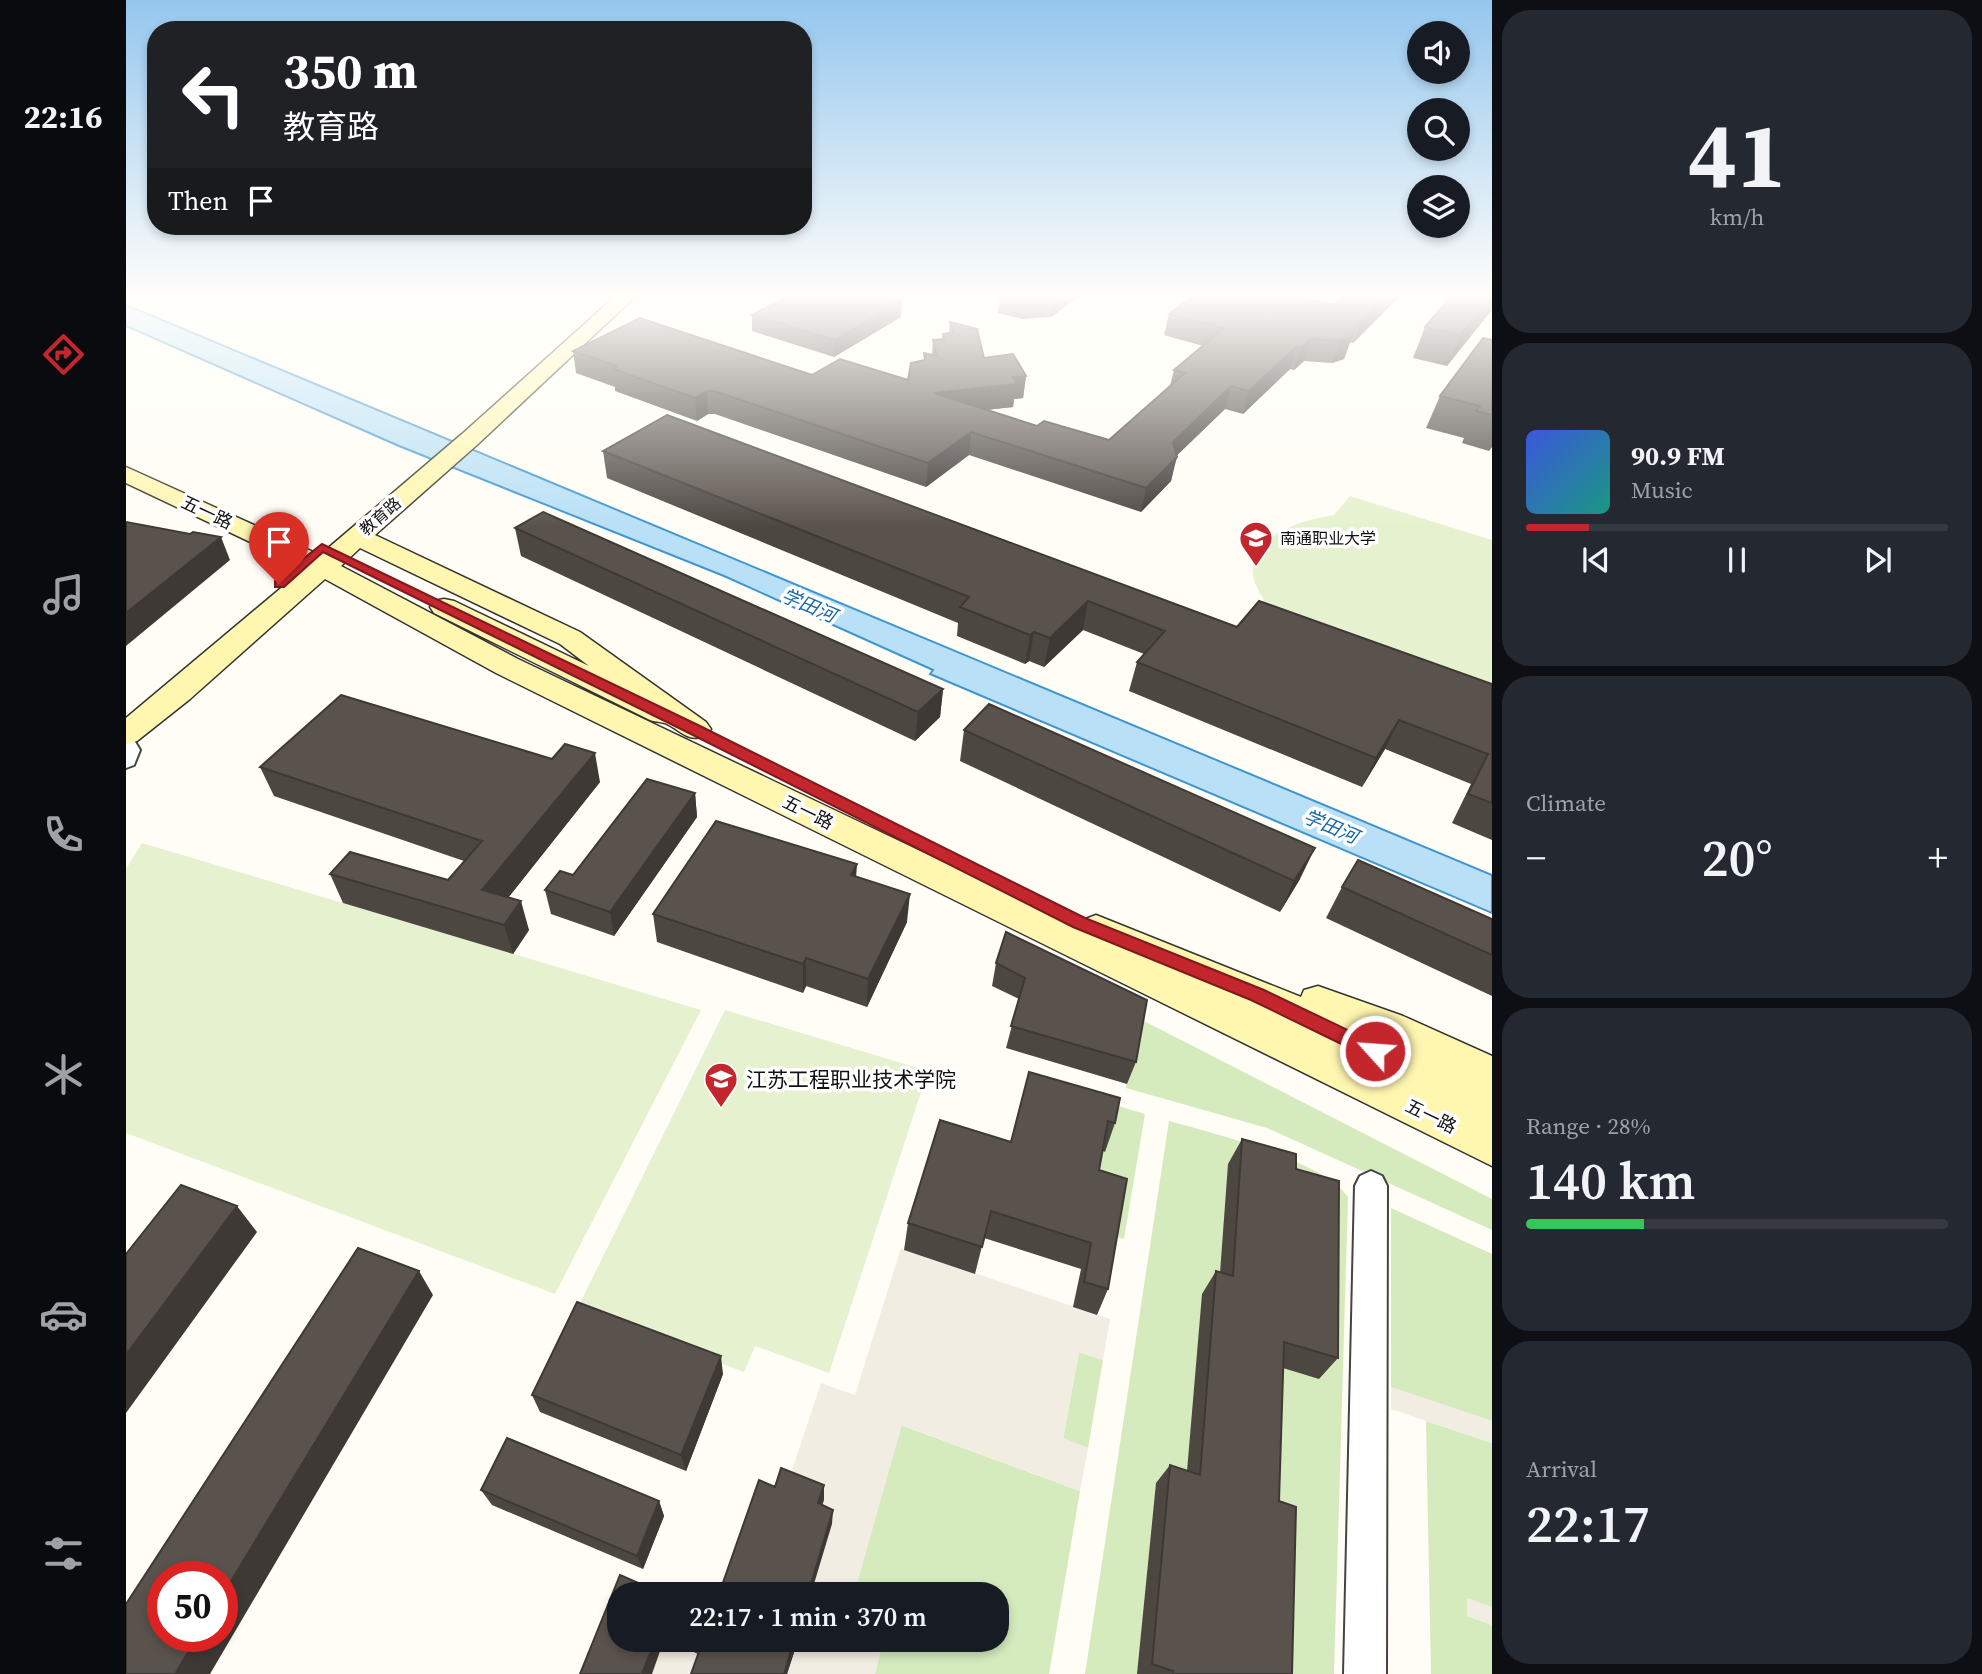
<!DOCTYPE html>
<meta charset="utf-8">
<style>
:root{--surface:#171b24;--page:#242831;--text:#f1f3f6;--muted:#9ea1a6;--line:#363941;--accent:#c4262e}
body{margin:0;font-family:"Source Serif 4","Noto Sans SC",serif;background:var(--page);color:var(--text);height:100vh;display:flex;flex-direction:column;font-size:26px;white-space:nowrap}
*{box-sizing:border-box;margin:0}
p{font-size:23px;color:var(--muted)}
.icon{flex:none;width:38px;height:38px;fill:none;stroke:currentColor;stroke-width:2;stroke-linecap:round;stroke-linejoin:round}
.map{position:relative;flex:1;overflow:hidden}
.details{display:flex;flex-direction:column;gap:10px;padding:10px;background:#0d0f14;width:490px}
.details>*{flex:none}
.banner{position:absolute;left:21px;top:21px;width:665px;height:214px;border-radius:28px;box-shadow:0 4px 10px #0003;background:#202124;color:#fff;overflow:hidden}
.fabs{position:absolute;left:1281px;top:21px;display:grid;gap:14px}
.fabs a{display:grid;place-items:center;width:63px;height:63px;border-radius:50%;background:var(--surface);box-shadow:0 4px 10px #0003;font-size:35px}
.speed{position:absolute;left:21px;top:1561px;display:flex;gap:14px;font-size:35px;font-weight:700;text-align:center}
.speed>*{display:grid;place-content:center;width:91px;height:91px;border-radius:50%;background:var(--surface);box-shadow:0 4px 10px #0003;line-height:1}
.speed .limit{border:10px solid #d22;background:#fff;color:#111}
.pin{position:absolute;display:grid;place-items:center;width:60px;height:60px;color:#fff;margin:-72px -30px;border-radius:50% 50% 50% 0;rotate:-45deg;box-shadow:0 0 7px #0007}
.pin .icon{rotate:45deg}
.me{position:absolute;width:77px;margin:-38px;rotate:296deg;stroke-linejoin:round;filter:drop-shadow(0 0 5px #0008)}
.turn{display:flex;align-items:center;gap:24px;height:147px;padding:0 21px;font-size:32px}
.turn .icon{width:91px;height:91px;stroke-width:2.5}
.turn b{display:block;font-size:49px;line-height:60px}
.then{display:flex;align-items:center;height:66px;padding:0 21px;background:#0003;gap:14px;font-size:26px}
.big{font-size:52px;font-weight:600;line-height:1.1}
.details .widget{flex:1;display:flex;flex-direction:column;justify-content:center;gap:10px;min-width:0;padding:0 24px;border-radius:28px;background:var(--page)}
.details .dial{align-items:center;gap:0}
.dial b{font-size:91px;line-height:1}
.song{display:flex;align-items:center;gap:21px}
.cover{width:84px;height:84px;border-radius:10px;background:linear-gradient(135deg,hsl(230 70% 55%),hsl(170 70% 35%))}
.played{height:7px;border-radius:4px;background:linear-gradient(90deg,var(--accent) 15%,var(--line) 15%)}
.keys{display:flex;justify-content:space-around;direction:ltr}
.heat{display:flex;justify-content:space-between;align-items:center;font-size:38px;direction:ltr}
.charge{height:10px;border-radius:5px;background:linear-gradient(90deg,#34c759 28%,var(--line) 0)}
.trip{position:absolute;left:481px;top:1582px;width:402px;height:70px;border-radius:28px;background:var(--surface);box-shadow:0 4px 10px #0003;font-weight:600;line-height:70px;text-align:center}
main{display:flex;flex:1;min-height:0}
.menu{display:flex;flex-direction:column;width:126px;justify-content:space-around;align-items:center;background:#090b0e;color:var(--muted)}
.menu .icon{width:49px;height:49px}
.menu .selected{color:var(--accent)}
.menu b{font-size:32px;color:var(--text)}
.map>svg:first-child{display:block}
</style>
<main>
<nav class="menu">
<b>22:16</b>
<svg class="icon selected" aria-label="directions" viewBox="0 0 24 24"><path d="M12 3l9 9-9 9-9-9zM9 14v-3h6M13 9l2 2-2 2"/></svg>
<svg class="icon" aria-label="music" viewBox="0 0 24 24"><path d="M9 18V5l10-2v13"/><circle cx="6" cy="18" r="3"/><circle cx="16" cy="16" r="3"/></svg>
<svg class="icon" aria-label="phone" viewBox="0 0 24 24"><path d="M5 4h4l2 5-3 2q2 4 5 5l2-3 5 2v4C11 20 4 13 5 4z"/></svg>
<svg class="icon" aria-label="climate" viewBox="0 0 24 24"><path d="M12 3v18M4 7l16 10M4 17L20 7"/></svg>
<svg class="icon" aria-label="car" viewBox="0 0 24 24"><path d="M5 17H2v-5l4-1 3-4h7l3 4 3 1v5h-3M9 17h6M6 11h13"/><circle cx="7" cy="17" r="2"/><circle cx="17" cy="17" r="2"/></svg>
<svg class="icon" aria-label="filters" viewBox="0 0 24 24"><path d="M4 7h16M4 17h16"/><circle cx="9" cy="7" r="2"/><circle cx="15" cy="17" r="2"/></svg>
</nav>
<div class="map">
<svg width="1366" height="1674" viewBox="0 0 1366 1674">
<rect width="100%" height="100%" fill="#fffdf5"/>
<!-- green -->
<path fill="#d5ebbd" d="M1014,1019L1366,1199V1230L1141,1128L1000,1088Z
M901,1079L1019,1114L998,1239L985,1235L962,1198L972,1150L979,1151Z
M1043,1121C1086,1133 1198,1161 1222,1197L1208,1674H959Z
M1265,1208L1366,1254V1421L1265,1387Z
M953,1352L977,1360L962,1448L937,1439Z
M1300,1421L1366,1443V1607L1341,1599V1616L1366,1625V1674H1305Z
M775,1425L954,1491L923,1674H749L757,1640H872V1594H728Z"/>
<!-- pitch -->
<path fill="#e6f2cf" d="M1224,496L1366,540V719L1117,627L1138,600C1135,594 1130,587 1128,580C1118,535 1176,520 1208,515Z
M16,843L575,1010L429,1294L0,1133V869Z
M599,1010L802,1071L703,1373L629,1346L618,1372L451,1309Z"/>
<!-- plaza -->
<path fill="#f1ede2" d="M775,1248L984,1319L977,1360L953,1352L937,1438L962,1448L954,1491L776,1425L728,1594H685L706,1524L661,1485L695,1383L729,1395Z
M1265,1387L1366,1421V1443L1265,1409Z
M1341,1598L1366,1607V1625L1341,1616Z
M538,1640L579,1657L573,1674H526Z
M672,1640H757L749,1674H661Z"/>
<!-- water -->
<path fill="#b9e0f7" stroke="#3f96cf" stroke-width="2" d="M0,305L1366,875V913L804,674L807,670L598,576L273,446L0,326Z"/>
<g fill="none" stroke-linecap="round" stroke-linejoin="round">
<defs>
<path id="street" d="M0,738L8,740L14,750L8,765L0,768Z
M1245,1171L1256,1176L1261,1186L1260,1674H1218L1229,1186L1234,1176Z"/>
<path id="secondary" d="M493,293H513L352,444L249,535L454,632L580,722L585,729L580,736C561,742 557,732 541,724C537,722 530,722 524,720L308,613L304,607L308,601L318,599L328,601L463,666L434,644L234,548L215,566L392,659L953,927L957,920L970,915L1175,997L1178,990L1192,986L1277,1016L1366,1056V1166L370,673L199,579L64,699L11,741L0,744V718L179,568L0,483V467L194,555L336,434Z"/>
</defs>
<!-- street casing -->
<use href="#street" stroke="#444" stroke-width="4"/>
<!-- secondary casing -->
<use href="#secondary" stroke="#333" stroke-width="3"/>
<!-- street -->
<use href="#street" fill="#fff" fill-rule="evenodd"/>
<!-- secondary -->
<use href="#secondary" fill="#fff6b0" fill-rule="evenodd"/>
</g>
<!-- wall -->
<path fill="#4d4742" d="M874,293H958L925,317L896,319L872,313Z
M1071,293H1165L1163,294L1208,305L1277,293L1227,343L1224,342L1218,359L1206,363L1178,361L1168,370L1164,369L1117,414L1099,409L1050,456L1045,481L1015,512L843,455L800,487L589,414H582L571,421L489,391V387L450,373L447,351L686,375L782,380L798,360V353L806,355L807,340L816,339L817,334L823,333L824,322L858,358L900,376L897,398L888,399L887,407L859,410L911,426L983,440L1044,386L1048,370L1077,346L1038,335L1043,314Z
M1366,293L1321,366L1287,358L1299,327Z
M626,315L775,317L708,357L626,331Z
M1366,340V447L1363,451L1336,443L1338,438L1300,428L1314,396Z
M477,451L1111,627L1366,684V840L1326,823L1345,784L1259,749L1236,787L1003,691L1011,662L1018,654L957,630L918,667L903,661L899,664L831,636L832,623L481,478Z
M389,528L817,689L814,717L789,741L395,556Z
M838,730L1174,879L1154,912L834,761Z
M134,767L474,782L382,898L403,930L387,954L217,903L204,874L322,880L338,861L148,796Z
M569,793L571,817L488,936L425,914L419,890L447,875Z
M730,877L781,922L741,1007L680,986L677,993L531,942L527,914Z
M1216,887L1366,919V996L1200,918Z
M880,932L1010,1062L1001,1084L880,1048L893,999L866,986L870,963Z
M903,1072L989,1123L979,1152L977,1151L973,1170L982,1289L971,1315L947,1307L955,1269L858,1238L849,1274L778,1250L782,1223L885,1142Z
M1116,1139L1170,1169L1212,1358L1193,1379L1157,1368L1153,1501L1166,1674H1011L1030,1483L1044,1465L1061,1471L1076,1294L1090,1271L1094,1273L1102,1164Z
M597,1374L560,1471L414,1412L406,1395Z
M355,1490L533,1501L538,1516L517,1569L366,1505Z
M541,1640H672L661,1674L572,1654Z"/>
<!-- shaded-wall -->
<path fill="#3f3936" d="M935,293H958L925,317L928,297Z
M1264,293H1277L1227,343L1235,322Z
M1366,296V310L1321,366L1334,335Z
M776,301L775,317L708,357V340Z
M1232,321L1218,359L1206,363L1214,341Z
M1185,339L1178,361L1168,370L1175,348Z
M1170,347L1164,369L1117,414L1123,391Z
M900,376L897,398L888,399L887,407L806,416L808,393Z
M1105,386L1099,409L1041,465L1047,442Z
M581,391L582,414L571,421L569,398Z
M845,432L843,455L800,487L802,463Z
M1051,457L1045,481L1015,512L1020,488Z
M95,537L104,560L0,646V613Z
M962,601L957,630L918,667L924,638Z
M908,632L903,661L899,664L904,635Z
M817,689L814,717L789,741L792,712Z
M1273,720L1259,749L1236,787L1250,758Z
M469,753L474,782L365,919L356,890Z
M569,793L571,817L488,936L484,912Z
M1189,848L1174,879L1154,912L1168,881Z
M731,864L729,893L725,875Z
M784,894L781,922L741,1007L742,979Z
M395,901L403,930L387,954L378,925Z
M680,958V986L677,993V964Z
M111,1206L131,1232L0,1413V1355Z
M293,1271L307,1295L84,1674H49L72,1636H96V1596Z
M595,1356L597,1374L560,1471L555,1455Z
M698,1485V1500L692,1518V1503Z
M533,1501L538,1516L517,1569L511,1556Z
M707,1510L706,1524L685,1594H682Z
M529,1640H538L526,1674H516Z
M668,1640H672L661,1674H658Z"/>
<!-- building -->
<path fill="#5a524d" stroke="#3f3936" stroke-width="2" d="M668,293H748L776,301L708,340L626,315Z
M874,293H935L928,297L899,300Z
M1071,293H1157L1208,305L1221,293H1264L1235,322L1232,321L1225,337L1214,341L1185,339L1175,348L1170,347L1123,391L1105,386L1047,442L1051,457L1020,488L845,432L802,463L588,391H581L569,398L487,369L491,366L447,351L514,318L686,375L714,359L782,380L785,363L799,360L798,353L811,356L807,340L818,339L817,334L828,332L824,322L851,329L858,358L887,354L900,376L887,377L890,384L808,393L911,426L918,421L983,440L1059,373L1048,370L1098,328L1043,314Z
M1328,293H1366V296L1334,335L1299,327Z
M1357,338L1366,340V415L1350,411L1354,406L1314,396Z
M541,415L1111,627L1133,601L1366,684V803L1342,794L1362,754L1273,720L1250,758L1011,662L1039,631L962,601L924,638L908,632L904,635L834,607L843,597L477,451Z
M417,512L817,689L792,712L389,528Z
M0,522L64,534L67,532L95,537L0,613Z
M215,695L426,759L439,744L469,753L356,890L395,901L378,925L204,874L224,852L322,880L356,841L134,767Z
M863,704L1189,848L1168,881L838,730Z
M521,779L569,793L484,912L419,890L434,871L447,875Z
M590,821L731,864L725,875L784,894L742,979L680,958L677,964L527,914Z
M1232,860L1366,919V955L1216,887Z
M880,932L1021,1000L1010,1062L885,1026L899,978L870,963Z
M903,1072L994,1098L989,1123L982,1121L973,1170L1001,1179L982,1289L958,1282L965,1243L865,1211L856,1247L782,1223L814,1120L885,1142Z
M1116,1139L1170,1154V1169L1213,1181L1212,1358L1158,1342L1153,1501L1170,1507L1166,1674H1047V1671L1026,1664L1044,1465L1074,1475L1090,1271L1107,1276Z
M55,1185L111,1206L0,1355V1254Z
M232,1248L293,1271L96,1596V1577H37V1636H72L49,1674H0V1604Z
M451,1302L595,1356L555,1455L406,1395Z
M381,1438L533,1501L511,1556L355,1490Z
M655,1468L698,1485L692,1503L707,1510L682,1594H593L633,1480L649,1487Z
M494,1575L537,1594H494V1640H529L516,1674H454Z
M560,1640H668L658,1674H565L575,1646Z"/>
<!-- sky -->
<linearGradient id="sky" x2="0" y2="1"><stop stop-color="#95c6ee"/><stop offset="0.56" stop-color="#fffefa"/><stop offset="1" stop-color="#fffefa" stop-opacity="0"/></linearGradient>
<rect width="1366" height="527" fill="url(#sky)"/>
<!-- route -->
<path fill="#c4262e" stroke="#7f191e" stroke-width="2" d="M196,544L574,726L959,918L1138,990L1255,1046L1258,1051L1255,1057L1249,1059L1242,1057L1125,1000L947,927L563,733L197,552L158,587H149V581Z"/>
<!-- icons -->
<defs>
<symbol id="university-pin" viewBox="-11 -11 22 30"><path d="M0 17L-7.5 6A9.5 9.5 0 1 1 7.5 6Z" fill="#c4262e" stroke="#fff"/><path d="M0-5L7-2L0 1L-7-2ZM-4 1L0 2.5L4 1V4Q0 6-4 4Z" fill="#fff"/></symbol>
</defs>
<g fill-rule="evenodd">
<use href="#university-pin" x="1111" y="519" width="38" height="52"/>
<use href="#university-pin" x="576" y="1060" width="38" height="52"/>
</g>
<g text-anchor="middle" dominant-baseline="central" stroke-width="7" stroke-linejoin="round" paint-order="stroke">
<!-- far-street labels -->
<g font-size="16" fill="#111" stroke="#fff">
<text transform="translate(254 516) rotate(-41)">教育路</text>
</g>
<!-- far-poi labels -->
<g font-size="16" fill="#111" stroke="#fff" text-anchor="start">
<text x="1154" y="538">南通职业大学</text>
</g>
<!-- street labels -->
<g font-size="18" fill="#111" stroke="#fff">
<text transform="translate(81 512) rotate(25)">五一路</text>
<text transform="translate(682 812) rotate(26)">五一路</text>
<text transform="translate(1305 1116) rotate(26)">五一路</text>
</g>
<!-- water labels -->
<g font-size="19" font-style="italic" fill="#1768a6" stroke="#fff">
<text transform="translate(683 605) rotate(23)">学田河</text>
<text transform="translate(1205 826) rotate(23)">学田河</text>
</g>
<!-- near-poi labels -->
<g font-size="21" fill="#111" stroke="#fff" text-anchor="start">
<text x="620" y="1079">江苏工程职业技术学院</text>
</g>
</g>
</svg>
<div class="fabs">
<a><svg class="icon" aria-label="sound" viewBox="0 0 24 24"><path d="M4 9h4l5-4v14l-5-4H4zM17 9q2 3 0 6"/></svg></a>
<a><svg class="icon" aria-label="search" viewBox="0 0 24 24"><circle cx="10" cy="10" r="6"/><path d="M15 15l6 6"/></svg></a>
<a><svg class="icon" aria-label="layers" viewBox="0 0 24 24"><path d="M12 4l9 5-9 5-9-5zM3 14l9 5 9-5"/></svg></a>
</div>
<div class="speed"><div class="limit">50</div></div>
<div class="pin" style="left:153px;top:584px;background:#d93025"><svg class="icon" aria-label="arrive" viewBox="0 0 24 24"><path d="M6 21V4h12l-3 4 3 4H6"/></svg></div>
<svg class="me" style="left:1249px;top:1051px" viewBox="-20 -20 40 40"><circle r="17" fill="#c4262e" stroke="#fff" stroke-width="3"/><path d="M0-11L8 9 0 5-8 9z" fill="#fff"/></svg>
<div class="trip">22:17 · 1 min · 370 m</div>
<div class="banner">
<div class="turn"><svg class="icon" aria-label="left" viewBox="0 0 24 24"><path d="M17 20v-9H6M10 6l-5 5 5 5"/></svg><div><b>350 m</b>教育路</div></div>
<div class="then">Then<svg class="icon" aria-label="arrive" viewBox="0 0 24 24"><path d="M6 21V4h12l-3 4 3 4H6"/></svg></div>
</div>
</div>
<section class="details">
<div class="widget dial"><b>41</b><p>km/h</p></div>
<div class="widget">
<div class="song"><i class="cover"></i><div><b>90.9 FM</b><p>Music</p></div></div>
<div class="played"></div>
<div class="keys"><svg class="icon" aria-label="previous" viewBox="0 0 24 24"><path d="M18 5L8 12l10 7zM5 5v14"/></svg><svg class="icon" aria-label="pause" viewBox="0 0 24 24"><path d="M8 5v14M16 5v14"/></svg><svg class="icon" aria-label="next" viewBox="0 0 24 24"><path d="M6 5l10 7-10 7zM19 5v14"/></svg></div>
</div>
<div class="widget"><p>Climate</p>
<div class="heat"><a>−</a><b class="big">20°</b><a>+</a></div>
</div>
<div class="widget"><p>Range · 28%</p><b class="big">140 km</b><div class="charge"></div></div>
<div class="widget"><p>Arrival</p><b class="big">22:17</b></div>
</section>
</main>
